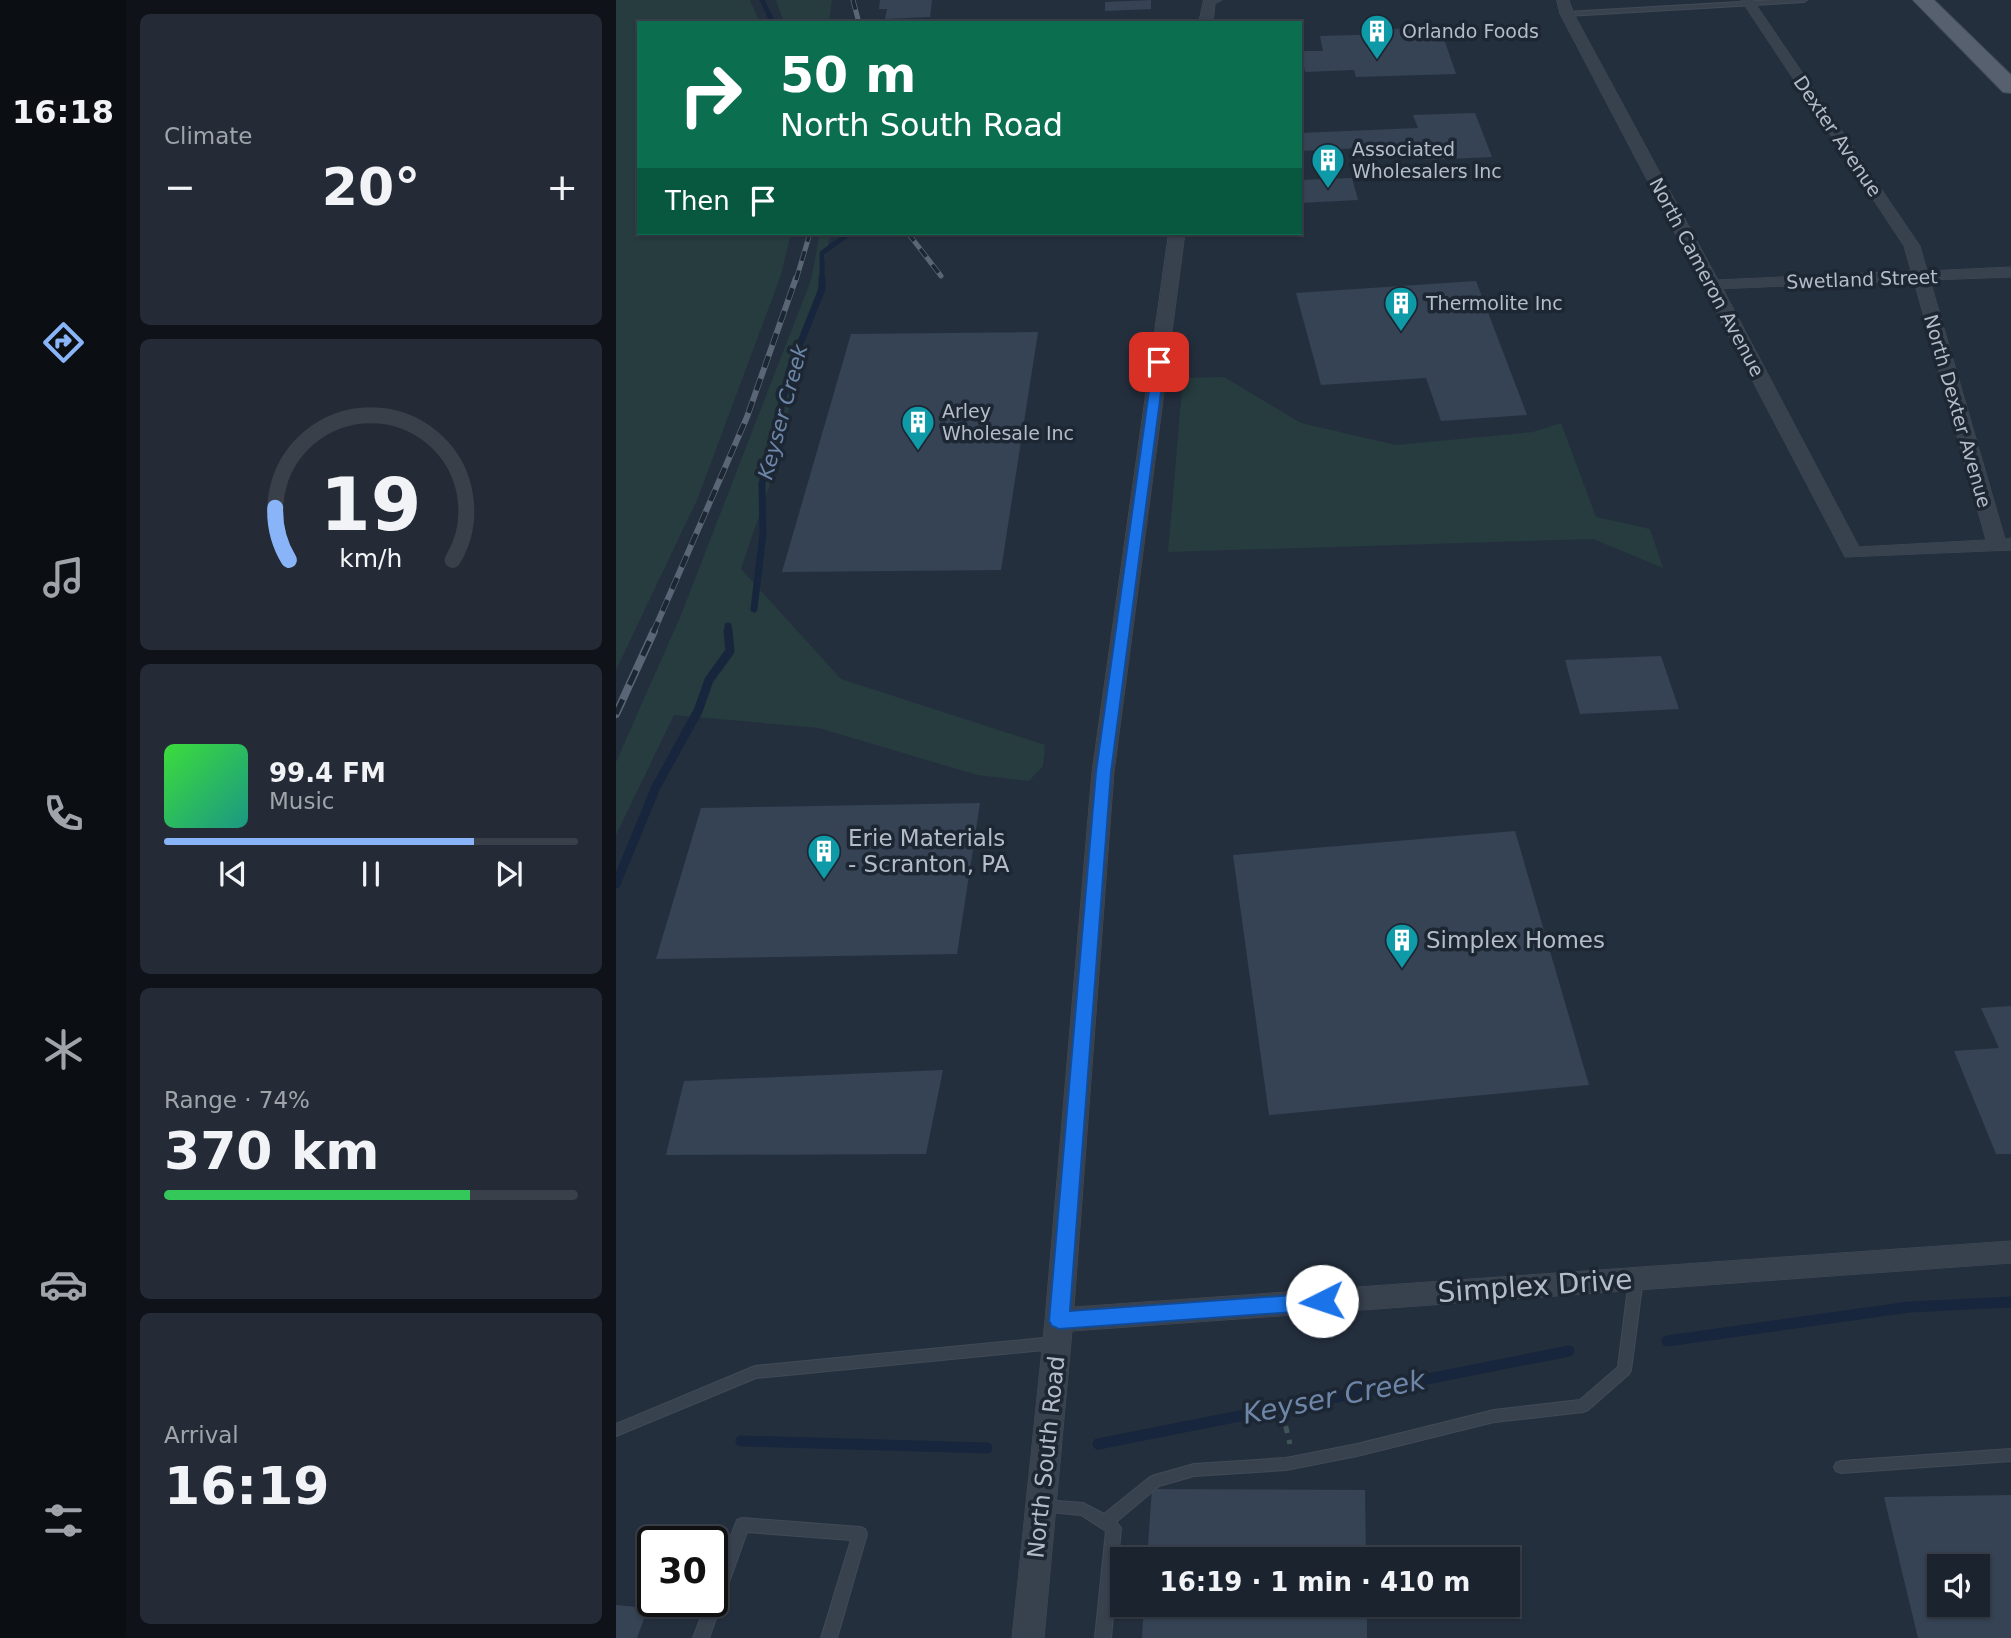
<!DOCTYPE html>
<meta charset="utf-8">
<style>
:root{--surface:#1b232e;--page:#242b36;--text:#f1f3f6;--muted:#a0a4aa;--line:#39404a;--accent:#8ab4f8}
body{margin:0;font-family:"DejaVu Sans",sans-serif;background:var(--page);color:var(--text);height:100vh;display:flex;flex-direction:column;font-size:26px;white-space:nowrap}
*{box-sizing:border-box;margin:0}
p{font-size:23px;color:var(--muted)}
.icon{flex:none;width:38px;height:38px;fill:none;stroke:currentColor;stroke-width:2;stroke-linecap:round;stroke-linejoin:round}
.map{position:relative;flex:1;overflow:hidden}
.panel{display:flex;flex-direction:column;gap:14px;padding:14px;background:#0f1319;width:490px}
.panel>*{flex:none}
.top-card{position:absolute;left:21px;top:21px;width:665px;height:214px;border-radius:0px;box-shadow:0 2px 5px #0004,0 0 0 2px var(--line);background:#0b6e4f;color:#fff;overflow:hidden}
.controls{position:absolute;left:1311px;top:1554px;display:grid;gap:14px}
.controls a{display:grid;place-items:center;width:63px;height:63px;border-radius:0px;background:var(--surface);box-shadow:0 2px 5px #0004,0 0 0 2px var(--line);font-size:35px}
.speed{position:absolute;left:21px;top:1526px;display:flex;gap:14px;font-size:35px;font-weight:700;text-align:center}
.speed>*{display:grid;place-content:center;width:91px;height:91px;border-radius:50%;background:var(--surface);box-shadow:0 2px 5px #0004,0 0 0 2px var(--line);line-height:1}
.speed .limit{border:4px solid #111;border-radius:10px;background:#fff;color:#111}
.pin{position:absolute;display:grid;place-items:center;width:60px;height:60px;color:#fff;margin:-30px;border-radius:14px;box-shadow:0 4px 10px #0006}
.me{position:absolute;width:77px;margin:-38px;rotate:266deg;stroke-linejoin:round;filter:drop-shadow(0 0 5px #0008)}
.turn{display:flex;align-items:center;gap:24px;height:147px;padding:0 28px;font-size:32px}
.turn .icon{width:91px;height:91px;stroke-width:2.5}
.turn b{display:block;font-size:49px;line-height:60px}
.then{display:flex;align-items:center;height:66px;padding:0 28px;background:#0003;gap:14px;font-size:26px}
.big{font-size:52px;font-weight:700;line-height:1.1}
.panel .widget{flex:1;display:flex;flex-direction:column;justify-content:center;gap:10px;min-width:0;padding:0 24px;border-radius:10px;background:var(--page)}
.panel .dial{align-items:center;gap:0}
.dial svg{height:182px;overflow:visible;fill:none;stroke:var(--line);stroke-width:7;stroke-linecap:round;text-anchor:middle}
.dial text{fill:var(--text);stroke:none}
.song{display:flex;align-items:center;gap:21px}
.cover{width:84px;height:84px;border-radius:10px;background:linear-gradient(135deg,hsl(120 70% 55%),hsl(170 70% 35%))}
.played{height:7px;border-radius:4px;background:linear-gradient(90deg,var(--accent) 75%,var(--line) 75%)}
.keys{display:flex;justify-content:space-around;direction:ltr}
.heat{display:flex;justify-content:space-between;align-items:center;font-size:38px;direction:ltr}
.charge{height:10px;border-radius:5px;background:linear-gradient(90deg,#34c759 74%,var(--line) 0)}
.trip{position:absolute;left:494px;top:1547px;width:410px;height:70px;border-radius:0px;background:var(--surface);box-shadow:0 2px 5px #0004,0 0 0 2px var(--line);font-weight:700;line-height:70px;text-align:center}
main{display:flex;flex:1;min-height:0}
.menu{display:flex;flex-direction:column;width:126px;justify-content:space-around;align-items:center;background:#0b0e12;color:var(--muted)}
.menu .icon{width:49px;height:49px}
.menu .current{color:var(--accent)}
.menu b{font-size:32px;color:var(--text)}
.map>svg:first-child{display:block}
</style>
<main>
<nav class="menu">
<b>16:18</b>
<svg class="icon current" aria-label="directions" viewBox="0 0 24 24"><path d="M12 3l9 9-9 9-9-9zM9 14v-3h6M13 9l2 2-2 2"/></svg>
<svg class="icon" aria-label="music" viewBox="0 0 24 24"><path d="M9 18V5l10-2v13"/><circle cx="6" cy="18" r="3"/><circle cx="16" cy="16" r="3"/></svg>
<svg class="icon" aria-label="phone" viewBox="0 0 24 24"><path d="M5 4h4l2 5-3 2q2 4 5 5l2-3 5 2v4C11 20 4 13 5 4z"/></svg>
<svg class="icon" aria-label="climate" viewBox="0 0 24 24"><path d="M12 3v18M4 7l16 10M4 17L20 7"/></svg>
<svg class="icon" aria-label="car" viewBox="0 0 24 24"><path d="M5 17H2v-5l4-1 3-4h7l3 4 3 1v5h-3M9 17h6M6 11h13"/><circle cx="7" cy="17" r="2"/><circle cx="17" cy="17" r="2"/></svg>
<svg class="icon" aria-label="filters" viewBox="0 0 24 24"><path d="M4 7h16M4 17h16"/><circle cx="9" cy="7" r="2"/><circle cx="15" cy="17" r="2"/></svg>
</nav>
<section class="panel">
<div class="widget"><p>Climate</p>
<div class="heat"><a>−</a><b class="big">20°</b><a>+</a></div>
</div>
<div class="widget dial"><svg viewBox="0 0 100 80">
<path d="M14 69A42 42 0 1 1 86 69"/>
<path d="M14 69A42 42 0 0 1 8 46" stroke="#8ab4f8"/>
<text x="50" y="56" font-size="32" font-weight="700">19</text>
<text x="50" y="72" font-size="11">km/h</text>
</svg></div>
<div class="widget">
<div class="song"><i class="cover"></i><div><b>99.4 FM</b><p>Music</p></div></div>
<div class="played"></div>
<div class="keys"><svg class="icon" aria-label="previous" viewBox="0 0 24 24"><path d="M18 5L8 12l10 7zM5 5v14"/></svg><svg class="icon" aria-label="pause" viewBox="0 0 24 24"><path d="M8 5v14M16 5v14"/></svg><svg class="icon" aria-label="next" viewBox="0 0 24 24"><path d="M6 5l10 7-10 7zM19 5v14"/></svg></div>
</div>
<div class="widget"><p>Range · 74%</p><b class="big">370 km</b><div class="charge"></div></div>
<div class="widget"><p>Arrival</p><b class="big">16:19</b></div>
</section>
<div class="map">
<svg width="1395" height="1638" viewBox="0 0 1395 1638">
<rect width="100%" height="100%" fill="#242f3e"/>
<!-- green -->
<path fill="#263c3f" d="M0,0H134L144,23H23V233H175L165,275L81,500L0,670Z
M160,0H216L213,23H168Z
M204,233H215L157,475L125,569L225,679L429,745L427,766L413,781L361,775L203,728L58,715L0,835V762L65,615L132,442L195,280Z
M608,377L685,423L780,445L917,432L945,423L980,517L1034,529L1047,568L977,539L552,552L567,378Z"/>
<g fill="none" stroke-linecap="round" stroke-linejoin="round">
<!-- stream-far3 -->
<path stroke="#17263c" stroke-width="5" d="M146,0L157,23
M206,280V253L234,233"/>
<!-- stream-far2 -->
<path stroke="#17263c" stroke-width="7" d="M138,609L147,533L146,484L174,369L206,289V278
M112,626L113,633"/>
<!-- stream-far1 -->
<path stroke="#17263c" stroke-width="9" d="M0,884L40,787L82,711L93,680L114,651L112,631"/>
<!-- stream -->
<path stroke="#17263c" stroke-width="11" d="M1051,1341L1293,1307L1395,1302
M125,1441L371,1448
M482,1444L953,1351"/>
</g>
<!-- building -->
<path fill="#364354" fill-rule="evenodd" d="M264,0H316L314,17L269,19L271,9H263Z
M535,0V9L489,11V2Z
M824,27L840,74L740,77L738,70L689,72L685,51H707L704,36L778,34L777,29Z
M859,113L876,157L810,160L805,145L684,151V133L802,128L797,115Z
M736,178L742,200L684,203V180Z
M860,281L911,415L825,421L810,378L705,385L680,293Z
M422,332L385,570L166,572L235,334Z
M1045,656L1063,709L964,714L949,660Z
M364,803L341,954L40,959L85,808Z
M899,831L973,1085L653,1115L617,855Z
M1395,1006V1154H1380L1338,1051L1383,1048L1365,1008Z
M327,1070L310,1154L50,1155L68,1081Z
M536,1489L749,1490L750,1559H531Z
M1395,1495V1638H1302L1268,1497ZM1323,1566H1362V1605H1323Z
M0,1605L32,1608L21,1638H0Z
M528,1605H751V1638H526Z"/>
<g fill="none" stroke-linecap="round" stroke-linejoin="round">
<defs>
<path id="service" d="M1158,0H1191L1188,2L951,16L948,14L951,12Z
M1020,1274L1025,1275L1027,1279L1015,1370L1013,1374L972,1410L967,1412L878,1422L741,1456L670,1470L578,1476L543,1486L500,1522L505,1528L495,1638H479L490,1531L465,1515L423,1511L421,1506L423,1501L428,1500L467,1503L488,1514L534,1477L539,1475L578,1464L670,1458L741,1444L878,1410L964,1400L1002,1367L1013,1279L1015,1275Z
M438,1337L443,1339L445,1343L443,1347L438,1349L140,1378L0,1436V1424L139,1366Z
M1395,1449V1461L1225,1473L1220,1471L1218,1467L1220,1463L1225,1461Z
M126,1518L244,1527L249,1529L251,1534L221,1638H205L235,1540L131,1532L93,1638H77L91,1601H96V1587L119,1525L121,1520Z"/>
<path id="minor" d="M588,0H606L599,4L597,23H583Z
M941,0H953L958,14L1102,280L1295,271L1288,246L1125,0H1137L1304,246L1311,271L1395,267V277L1314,280L1389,539L1395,538V550L1229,557L944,14ZM1298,281L1370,540L1243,547L1107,289Z
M553,233H569L498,772L458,1307L1395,1241V1263L456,1331L428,1638H396L429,1320L476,772Z"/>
<path id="primary" d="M1297,0H1318L1395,75V93L1387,92Z"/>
</defs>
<!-- service casing -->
<use href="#service" stroke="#414a57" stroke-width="2"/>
<!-- minor casing -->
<use href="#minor" stroke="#414a57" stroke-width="1"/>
<!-- primary casing -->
<use href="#primary" stroke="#414a57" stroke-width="2"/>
<!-- path -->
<path stroke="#3f5557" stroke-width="5" stroke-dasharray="7 7" stroke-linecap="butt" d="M663,1399L674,1444"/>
<!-- service -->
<use href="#service" fill="#38414e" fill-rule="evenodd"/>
<!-- minor -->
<use href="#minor" fill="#38414e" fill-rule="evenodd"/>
<!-- primary -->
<use href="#primary" fill="#56606e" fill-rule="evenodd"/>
<defs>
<path id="rail-far2" d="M237,0L243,23
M292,233L325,276
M180,280L194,233"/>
<path id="rail-far1" d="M37,633L131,417L180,278"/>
<path id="rail" d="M0,714L38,631"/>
</defs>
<!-- rail-far2 casing -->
<use href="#rail-far2" stroke="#5a6575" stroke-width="5"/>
<!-- rail-far1 casing -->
<use href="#rail-far1" stroke="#5a6575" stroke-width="6"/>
<!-- rail casing -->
<use href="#rail" stroke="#5a6575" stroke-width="8"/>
<!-- rail-far2 -->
<use href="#rail-far2" stroke="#1d2633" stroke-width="3.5" stroke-dasharray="10" stroke-linecap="butt"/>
<!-- rail-far1 -->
<use href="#rail-far1" stroke="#1d2633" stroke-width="4.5" stroke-dasharray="12" stroke-linecap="butt"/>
<!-- rail -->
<use href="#rail" stroke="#1d2633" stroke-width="5" stroke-dasharray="16" stroke-linecap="butt"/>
</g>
<!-- route -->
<path fill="#1a73e8" stroke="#114b97" stroke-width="2" d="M543,358L549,362L495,772L454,1311L706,1293L714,1296L716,1301L714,1307L706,1310L443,1329L436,1326L433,1321L480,772L537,362Z"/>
<!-- icons -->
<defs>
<symbol id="building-pin" viewBox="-11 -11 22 30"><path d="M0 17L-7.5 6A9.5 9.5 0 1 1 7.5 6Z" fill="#0f9aa8" stroke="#1d2633"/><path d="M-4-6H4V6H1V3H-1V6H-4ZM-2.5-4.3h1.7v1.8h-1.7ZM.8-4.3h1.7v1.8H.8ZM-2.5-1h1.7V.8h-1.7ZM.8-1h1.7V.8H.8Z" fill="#fff"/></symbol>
</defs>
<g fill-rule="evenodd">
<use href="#building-pin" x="742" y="12" width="38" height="52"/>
<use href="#building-pin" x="693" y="141" width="38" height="52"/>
<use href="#building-pin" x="766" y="284" width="38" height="52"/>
<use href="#building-pin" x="283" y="403" width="38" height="52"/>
<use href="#building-pin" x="189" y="832" width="38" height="52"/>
<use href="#building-pin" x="767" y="921" width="38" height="52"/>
</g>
<g text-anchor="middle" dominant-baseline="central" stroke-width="7" stroke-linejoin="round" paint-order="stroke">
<!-- far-poi labels -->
<g font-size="19" fill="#b4bcc9" stroke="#1d2633" text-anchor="start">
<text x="786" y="31">Orlando Foods</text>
<text x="736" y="149">Associated<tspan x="736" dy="22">Wholesalers Inc</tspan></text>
<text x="810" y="303">Thermolite Inc</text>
<text x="326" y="411">Arley<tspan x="326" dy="22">Wholesale Inc</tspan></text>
</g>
<!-- far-street labels -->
<g font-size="19" fill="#b4bcc9" stroke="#1d2633">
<text transform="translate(1222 136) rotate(56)">Dexter Avenue</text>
<text transform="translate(1091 277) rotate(62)">North Cameron Avenue</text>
<text transform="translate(1246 279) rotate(-2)">Swetland Street</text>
<text transform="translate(1342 411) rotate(74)">North Dexter Avenue</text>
</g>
<!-- far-water labels -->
<g font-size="21" font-style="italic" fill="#6d86a8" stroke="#1d2633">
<text transform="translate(167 412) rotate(-75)">Keyser Creek</text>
</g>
<!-- poi labels -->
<g font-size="23" fill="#b4bcc9" stroke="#1d2633" text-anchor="start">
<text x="232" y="838">Erie Materials<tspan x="232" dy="26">- Scranton, PA</tspan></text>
<text x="810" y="940">Simplex Homes</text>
</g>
<!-- street labels -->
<g font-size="23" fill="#b4bcc9" stroke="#1d2633">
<text transform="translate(430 1457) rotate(-84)">North South Road</text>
</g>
<!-- near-street labels -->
<g font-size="28" fill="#b4bcc9" stroke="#1d2633">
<text transform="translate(919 1286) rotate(-4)">Simplex Drive</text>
</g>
<!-- near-water labels -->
<g font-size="28" font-style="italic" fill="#6d86a8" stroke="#1d2633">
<text transform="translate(718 1397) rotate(-11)">Keyser Creek</text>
</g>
</g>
</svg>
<div class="controls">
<a><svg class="icon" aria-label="sound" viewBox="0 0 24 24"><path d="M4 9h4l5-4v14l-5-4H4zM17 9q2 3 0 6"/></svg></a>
</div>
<div class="speed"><div class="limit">30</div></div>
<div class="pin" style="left:543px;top:362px;background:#d93025"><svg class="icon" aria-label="arrive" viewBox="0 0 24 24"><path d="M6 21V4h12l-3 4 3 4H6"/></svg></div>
<svg class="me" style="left:706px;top:1301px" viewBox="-20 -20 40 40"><circle r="19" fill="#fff"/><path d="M0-13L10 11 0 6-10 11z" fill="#1a73e8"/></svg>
<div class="trip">16:19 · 1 min · 410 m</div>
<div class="top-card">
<div class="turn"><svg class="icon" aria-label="right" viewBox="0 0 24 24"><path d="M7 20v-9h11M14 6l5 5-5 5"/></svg><div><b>50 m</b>North South Road</div></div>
<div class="then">Then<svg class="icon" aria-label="arrive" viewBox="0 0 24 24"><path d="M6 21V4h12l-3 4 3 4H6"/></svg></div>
</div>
</div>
</main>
